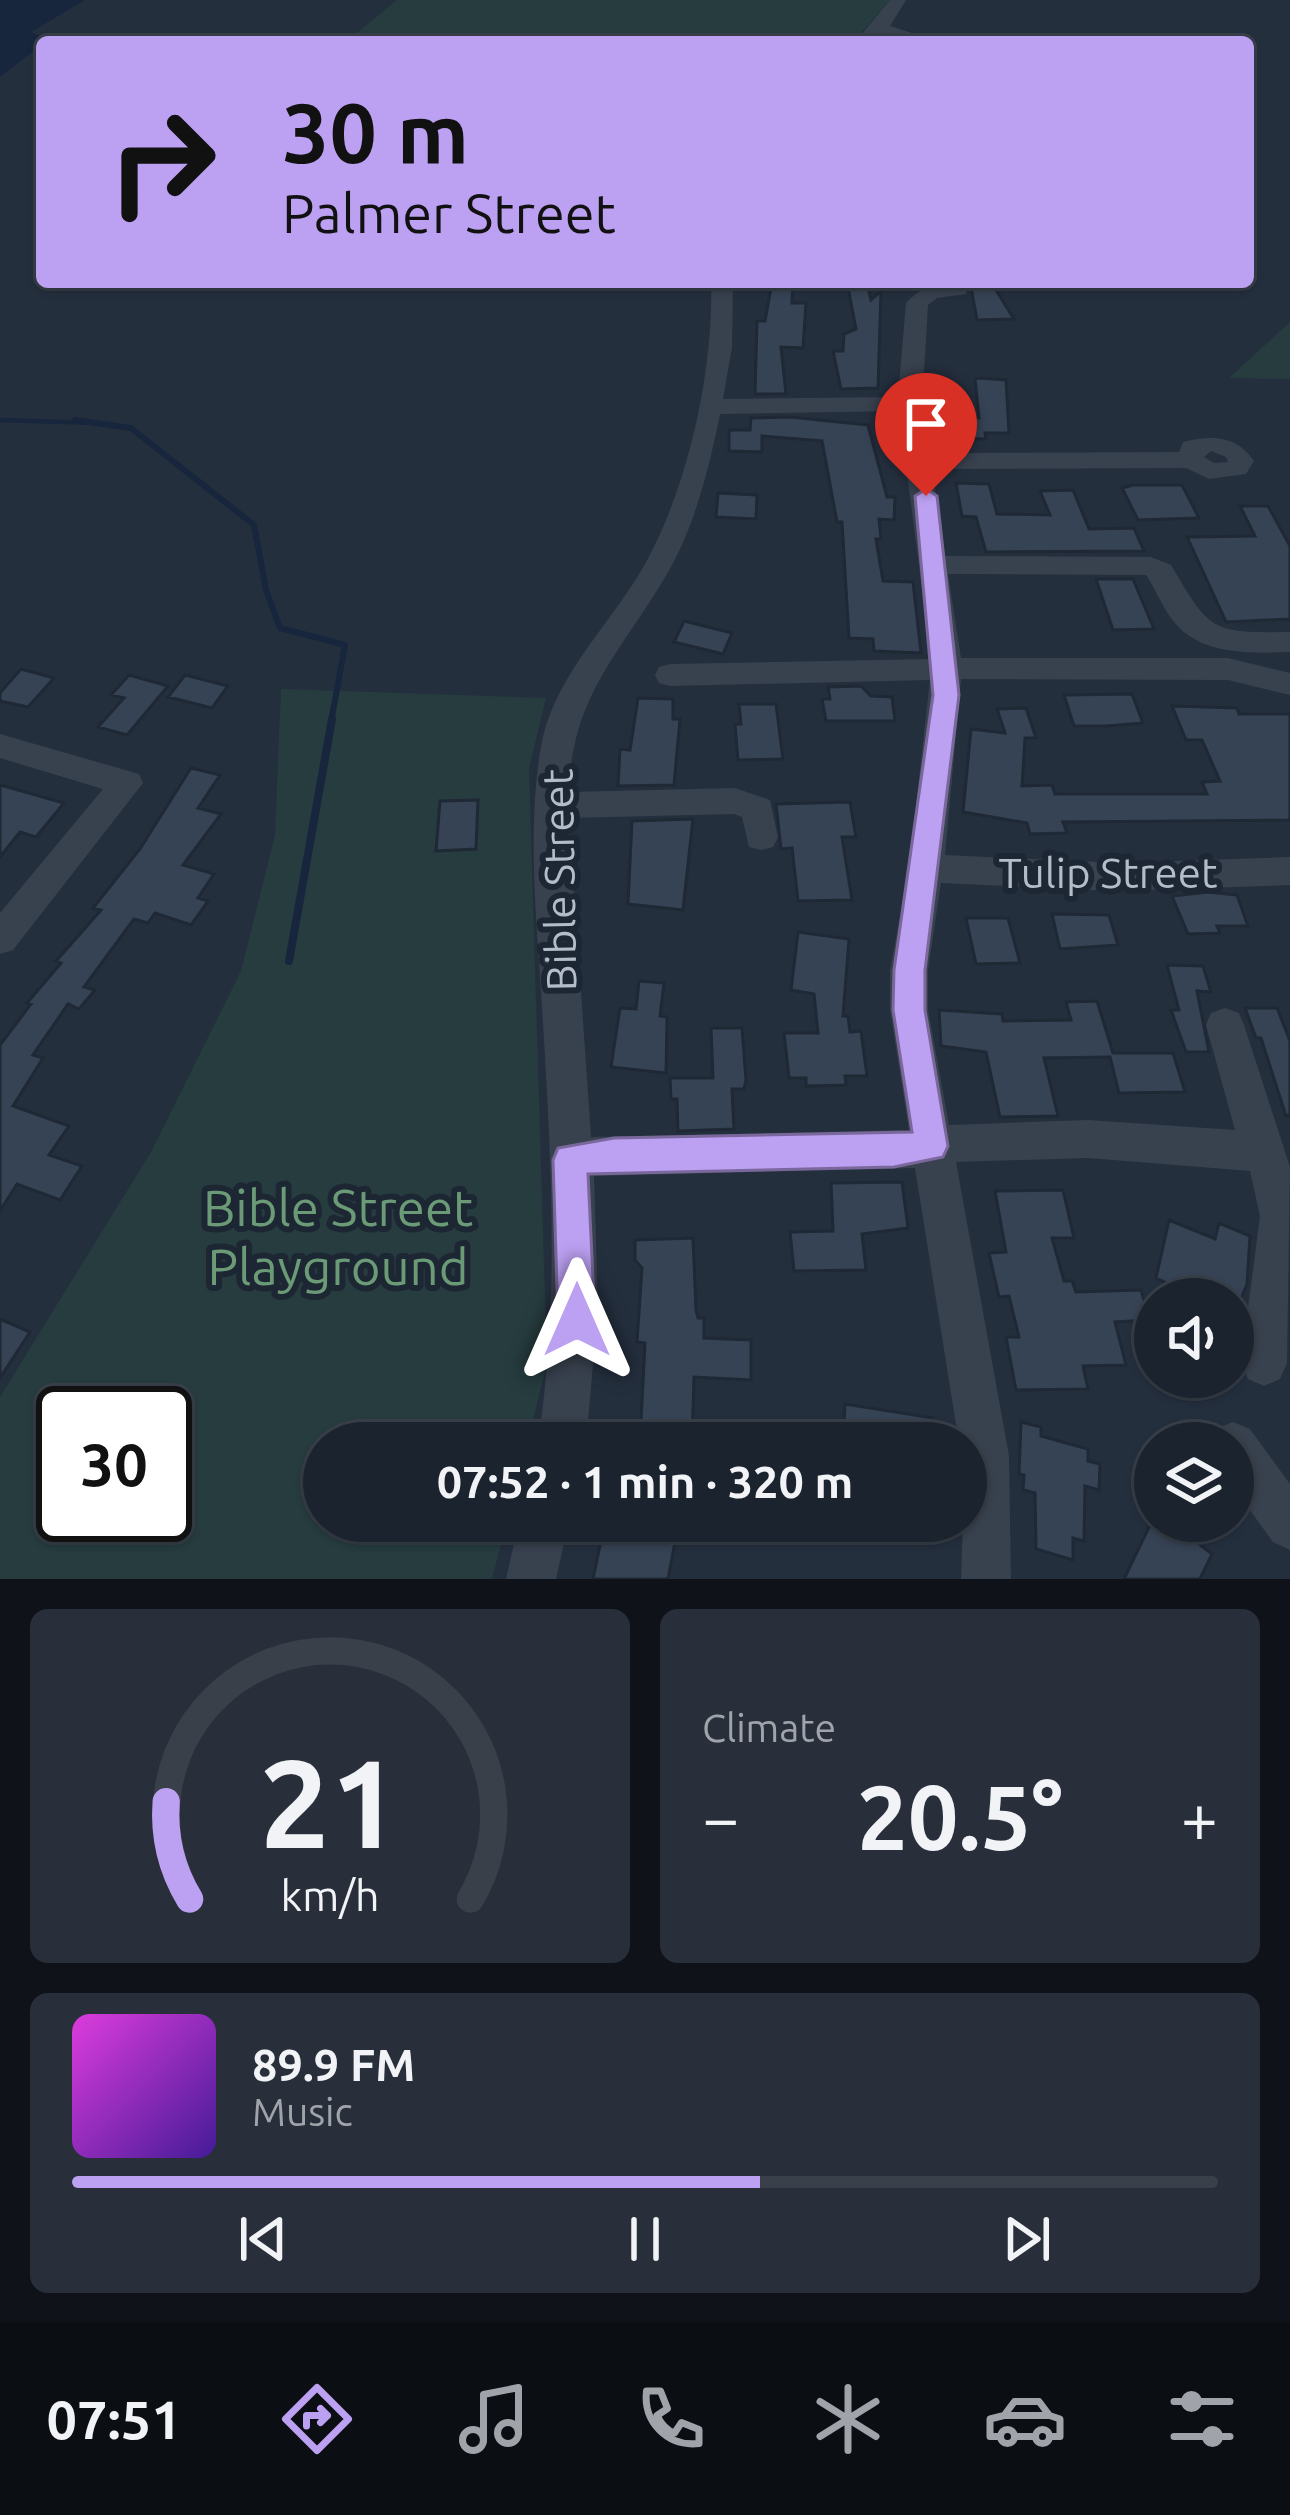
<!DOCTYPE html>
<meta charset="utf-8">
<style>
:root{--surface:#1b232e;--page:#282f3a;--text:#f1f3f6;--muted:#a0a4aa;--line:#39404a;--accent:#bca0f2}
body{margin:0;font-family:Ubuntu,sans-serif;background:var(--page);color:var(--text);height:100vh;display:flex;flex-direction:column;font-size:45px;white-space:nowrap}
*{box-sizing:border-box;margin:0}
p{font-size:39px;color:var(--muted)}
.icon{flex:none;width:66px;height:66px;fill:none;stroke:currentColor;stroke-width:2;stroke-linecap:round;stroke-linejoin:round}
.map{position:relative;height:1579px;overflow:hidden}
.sheet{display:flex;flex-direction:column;gap:30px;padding:30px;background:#0f1319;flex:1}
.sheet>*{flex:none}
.banner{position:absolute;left:36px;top:36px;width:1218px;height:252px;border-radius:12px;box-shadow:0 3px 9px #0004,0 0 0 3px var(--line);background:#bca0f2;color:#111;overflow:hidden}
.fabs{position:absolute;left:1134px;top:1278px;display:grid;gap:24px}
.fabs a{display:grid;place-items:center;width:120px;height:120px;border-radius:50%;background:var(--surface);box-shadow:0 3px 9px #0004,0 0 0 3px var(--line);font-size:60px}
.speed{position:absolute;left:36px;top:1386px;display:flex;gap:24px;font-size:60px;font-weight:700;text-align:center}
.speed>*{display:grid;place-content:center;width:156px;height:156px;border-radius:50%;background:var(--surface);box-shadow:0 3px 9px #0004,0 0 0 3px var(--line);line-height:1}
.speed .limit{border:6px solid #111;border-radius:18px;background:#fff;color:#111}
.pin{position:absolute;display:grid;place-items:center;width:102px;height:102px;color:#fff;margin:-123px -51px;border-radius:50% 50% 50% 0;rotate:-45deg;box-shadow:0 0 12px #0007}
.pin .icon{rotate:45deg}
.me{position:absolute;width:132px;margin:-66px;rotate:0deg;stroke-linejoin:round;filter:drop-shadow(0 0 9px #0008)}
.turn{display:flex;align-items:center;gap:42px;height:252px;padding:0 48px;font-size:54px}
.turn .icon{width:156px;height:156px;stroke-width:2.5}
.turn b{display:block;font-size:84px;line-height:102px}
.big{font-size:90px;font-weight:600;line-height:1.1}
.sheet .card{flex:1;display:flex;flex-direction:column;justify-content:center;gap:18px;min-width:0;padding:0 42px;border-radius:18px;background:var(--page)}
.sheet .dial{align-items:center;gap:0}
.dial svg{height:312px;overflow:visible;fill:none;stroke:var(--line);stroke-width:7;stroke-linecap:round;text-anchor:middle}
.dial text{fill:var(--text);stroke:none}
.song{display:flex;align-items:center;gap:36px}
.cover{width:144px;height:144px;border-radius:18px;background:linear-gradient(135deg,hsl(300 70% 55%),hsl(260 70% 35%))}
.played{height:12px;border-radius:6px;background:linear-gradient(90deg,var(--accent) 60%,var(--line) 60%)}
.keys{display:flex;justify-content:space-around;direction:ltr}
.heat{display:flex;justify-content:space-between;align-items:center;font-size:66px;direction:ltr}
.sheet .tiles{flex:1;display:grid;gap:30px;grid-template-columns:1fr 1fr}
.card:last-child{grid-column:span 2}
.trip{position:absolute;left:303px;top:1422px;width:684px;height:120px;border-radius:60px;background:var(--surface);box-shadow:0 3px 9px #0004,0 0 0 3px var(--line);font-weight:600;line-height:120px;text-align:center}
.tab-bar{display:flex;height:192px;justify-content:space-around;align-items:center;background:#0b0e12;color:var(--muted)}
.tab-bar .icon{width:84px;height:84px}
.tab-bar .current{color:var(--accent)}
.tab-bar b{font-size:54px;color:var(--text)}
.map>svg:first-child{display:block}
</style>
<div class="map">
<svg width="1290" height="1579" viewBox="0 0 1290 1579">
<rect width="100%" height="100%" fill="#242f3e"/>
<!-- green -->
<path fill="#263c3f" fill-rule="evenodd" d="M397,0H890L853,42H346Z
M1290,322V379L1229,378Z
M281,689L546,698L529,769L547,1364L527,1443H324V1521H507L492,1579H0V1397L151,1152L241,971L275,835ZM63,1413H165V1515H63Z"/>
<!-- water -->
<path fill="#17263c" d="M0,0H85L31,32L48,40L0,77Z"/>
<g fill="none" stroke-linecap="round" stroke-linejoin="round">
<!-- stream-far2 -->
<path stroke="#17263c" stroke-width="4.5" d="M0,420L96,423"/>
<!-- stream-far1 -->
<path stroke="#17263c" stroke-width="6" d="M75,420L131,428L254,525L266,590L280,628L345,645L331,722"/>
<!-- stream -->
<path stroke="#17263c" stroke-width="8" d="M289,961L332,719"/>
</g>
<!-- building -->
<path fill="#364354" stroke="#1f2835" stroke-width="3" d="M772,282H793L792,303H806L803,348L781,347L786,394H755L757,321H765Z
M847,282H867L871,300L881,291L878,388L841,389L833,351H843L844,334L856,329Z
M970,282H991L1014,319L977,320Z
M980,378L1006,380L1009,433H985L986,439L956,438L953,417L979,418L975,379Z
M790,417L868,425L887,497H895L894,520L879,519L881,539H876L883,581L913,582L921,653L874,651L873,639L849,638L842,522H837L822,441L762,436V452L729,451V430H750L751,418Z
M956,483L989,484L997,514L1050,515L1040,491L1073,490L1089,529L1134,528L1144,551L986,552L976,517L962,516Z
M1133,485H1182L1199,518L1138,520L1122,488Z
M718,493L757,495L756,519L716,517Z
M1240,506H1268L1290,546V619L1226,622L1187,537L1255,536Z
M1096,579H1133L1154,629L1113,630Z
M684,621L732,633L723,654L674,642Z
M21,669L54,678L28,707L0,701V693Z
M129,675L168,686L127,735L98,727L124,698L111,695Z
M185,675L228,686L212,708L168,697Z
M861,686L871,696L892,697L895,721H826L822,699H830L828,687Z
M1132,694L1143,723L1106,726H1074L1064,695Z
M638,698L673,699V719H680L674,785L618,786L620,749L630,750Z
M739,704H776L783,759L738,760L735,724H741Z
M1172,706L1237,708L1239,714H1290V820L1063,822L1067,833L1030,834L1027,823L963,812L971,729L1005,733L997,709L1026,708L1036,738H1025L1022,786L1052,785L1055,794H1207L1202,782L1220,781L1202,740H1186Z
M191,768L220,775L198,808L221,814L183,865L214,874L198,898L208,901L191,925L155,913L148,923L134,919L84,987L95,990L79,1009L68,1004L33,1055L43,1058L13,1106L69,1126L49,1155L82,1166L60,1200L17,1184L0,1211V1045L31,1004L27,1003L61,963L56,961L101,910L93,908L140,849Z
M0,785L64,803L36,837L20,832L0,857Z
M478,800L476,849L436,851L440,801Z
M850,802L856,837H842L852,900L798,901L792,848L781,849L776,804Z
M693,819L683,910L628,904L632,821Z
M1208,892L1237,895L1248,926H1217L1220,933L1188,934L1172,896Z
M1052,914L1109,915L1118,945L1060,949Z
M966,918H1008L1020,963L976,964Z
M798,932L849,939L843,1016H848L850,1032L861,1031L867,1076H845L846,1085L806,1086V1078H789L784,1033H818L814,994L791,990Z
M1167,965L1203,966L1211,992L1197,991L1209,1052H1186L1171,1010H1179Z
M639,981L664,983L660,1016L667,1017L666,1073L611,1067L620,1008L636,1009Z
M1097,1001L1113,1053H1173L1185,1092L1119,1093L1110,1057L1044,1058L1058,1116L1000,1117L986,1052L941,1046L939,1010L1002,1014L1003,1021L1071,1020L1066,1002Z
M1245,1008H1277L1290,1041V1115L1286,1116L1261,1038H1256Z
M711,1028H742L746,1080L744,1089H732L734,1129L678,1131L677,1099H671L670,1078H713Z
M902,1182L908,1228L862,1234L866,1270L794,1271L790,1232L833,1231L831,1183Z
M1063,1190L1074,1238H1052L1064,1281H1072L1076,1292L1141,1290L1150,1320L1115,1322L1126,1365L1083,1366L1088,1389L1016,1390L1006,1337H1019L1009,1296L999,1297L989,1253L1006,1252L995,1191Z
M1169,1220L1215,1239L1219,1223L1250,1236L1247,1284L1241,1299H1187L1188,1293L1156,1278Z
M693,1238L696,1310L698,1318H704V1338L751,1340V1380L694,1377L692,1443L640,1440L645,1343L637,1342L642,1268L635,1260V1240Z
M0,1319L30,1332L0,1378Z
M845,1404L933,1418V1443H843Z
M1021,1422L1041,1427V1436L1088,1449V1461L1100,1464L1099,1490L1085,1486L1084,1541L1073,1538V1560L1036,1549L1035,1493L1023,1490L1024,1475L1019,1474Z
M605,1521H679L668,1579H593Z
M1152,1521H1169L1212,1554L1200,1579H1124Z"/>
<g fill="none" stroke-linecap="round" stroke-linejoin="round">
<!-- minor -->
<path fill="#38414e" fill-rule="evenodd" d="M890,0H906L890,26L940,42H913L882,33L873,42H855Z
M711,282H733L732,347L723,399L898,397L906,303C921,286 943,280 966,284V294L937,298L928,305L922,404L930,453L1179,452L1183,442C1212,435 1236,435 1254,461L1246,474L1209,479L1186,468L932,469L945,556L1151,557L1171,565C1210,631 1210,633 1290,632V652C1248,653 1198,656 1171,618C1161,604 1155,588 1146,575L948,574L961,658H1228L1290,673V695L1228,680L961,679L945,855L1118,863L1290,857V885L1118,891L941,883L928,970V1010L949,1125L1088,1120L1235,1130L1206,1025L1211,1013L1225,1008L1239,1013L1244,1025L1290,1167L1287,1363L1280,1379L1264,1386L1248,1379L1241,1363L1260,1216L1250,1171L1088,1158L956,1162L1009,1456L1011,1579H961L966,1443H959L915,1168L594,1176L598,1308L586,1443H538C560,1296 551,1154 542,1007C537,924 527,835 540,752C551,680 605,631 641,571C687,493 714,371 711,282ZM899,411L931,659L670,664L659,667L655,675L659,683L670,686L930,680L909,868L890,970V1010L909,1130L591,1137L569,818L734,814L742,817L749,847L761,850L773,847L778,837L770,800L735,788L569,792C571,696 622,651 667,574C695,526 709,468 720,414ZM1211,451L1226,457L1228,462L1214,463L1204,457Z
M0,734L139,774L143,783L13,950L0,954V913L103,789L0,758Z
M1233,1422L1250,1429L1290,1484V1550L1273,1542L1233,1487V1443H1210L1216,1429Z
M519,1521H569L556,1579H506Z"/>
</g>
<!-- route -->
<path fill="#bca0f2" stroke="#7a689d" stroke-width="3" d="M926,489L937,496L959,695L925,970V1010L948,1146L943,1157L894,1167L588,1174L595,1320L590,1333L577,1339L564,1333L558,1320L553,1160L558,1148L614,1138L912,1132L893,1010L894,970L933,695L915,496Z"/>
<g text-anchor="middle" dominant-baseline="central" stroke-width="12" stroke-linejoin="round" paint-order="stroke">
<!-- street labels -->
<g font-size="42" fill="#b4bcc9" stroke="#1d2633">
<text x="1108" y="872">Tulip Street</text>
<text transform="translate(559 880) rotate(-91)">Bible Street</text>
</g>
<!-- near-park labels -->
<g font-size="51" fill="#6b9a76" stroke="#1d2633">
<text x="338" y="1207">Bible Street<tspan x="338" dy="59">Playground</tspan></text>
</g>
</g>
</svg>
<div class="fabs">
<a><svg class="icon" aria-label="sound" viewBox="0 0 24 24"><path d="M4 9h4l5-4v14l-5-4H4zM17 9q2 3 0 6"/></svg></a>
<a><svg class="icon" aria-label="layers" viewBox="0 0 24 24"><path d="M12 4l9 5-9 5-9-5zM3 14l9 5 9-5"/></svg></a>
</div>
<div class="speed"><div class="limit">30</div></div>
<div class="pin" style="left:926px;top:496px;background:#d93025"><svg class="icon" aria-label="arrive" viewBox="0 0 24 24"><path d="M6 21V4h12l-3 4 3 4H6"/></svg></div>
<svg class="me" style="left:577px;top:1320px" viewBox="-20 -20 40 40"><path d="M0-17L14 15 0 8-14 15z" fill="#bca0f2" stroke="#fff" stroke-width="4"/></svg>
<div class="trip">07:52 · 1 min · 320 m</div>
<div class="banner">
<div class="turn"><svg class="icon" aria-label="right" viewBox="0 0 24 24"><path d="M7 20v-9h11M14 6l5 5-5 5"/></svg><div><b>30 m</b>Palmer Street</div></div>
</div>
</div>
<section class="sheet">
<div class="tiles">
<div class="card dial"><svg viewBox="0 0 100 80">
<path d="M14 69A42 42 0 1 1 86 69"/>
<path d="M14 69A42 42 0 0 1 8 44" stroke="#bca0f2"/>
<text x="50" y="56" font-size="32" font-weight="700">21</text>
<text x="50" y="72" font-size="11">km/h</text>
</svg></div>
<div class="card"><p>Climate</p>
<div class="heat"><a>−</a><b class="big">20.5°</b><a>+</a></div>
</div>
<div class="card">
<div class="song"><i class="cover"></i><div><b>89.9 FM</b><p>Music</p></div></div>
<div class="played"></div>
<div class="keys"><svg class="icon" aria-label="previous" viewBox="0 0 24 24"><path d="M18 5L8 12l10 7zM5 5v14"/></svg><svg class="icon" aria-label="pause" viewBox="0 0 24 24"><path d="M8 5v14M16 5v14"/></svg><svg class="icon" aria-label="next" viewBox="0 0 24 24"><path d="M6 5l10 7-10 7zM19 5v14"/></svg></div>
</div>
</div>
</section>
<nav class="tab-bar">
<b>07:51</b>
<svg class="icon current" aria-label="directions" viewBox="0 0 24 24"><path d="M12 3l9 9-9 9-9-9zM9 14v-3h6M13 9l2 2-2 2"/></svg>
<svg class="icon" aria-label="music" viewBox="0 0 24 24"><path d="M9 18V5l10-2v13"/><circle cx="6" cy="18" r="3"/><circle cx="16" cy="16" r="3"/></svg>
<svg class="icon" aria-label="phone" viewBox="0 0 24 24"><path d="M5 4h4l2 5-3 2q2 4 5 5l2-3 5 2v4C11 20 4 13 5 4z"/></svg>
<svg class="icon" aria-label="climate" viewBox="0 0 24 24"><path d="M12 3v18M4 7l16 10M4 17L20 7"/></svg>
<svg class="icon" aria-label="car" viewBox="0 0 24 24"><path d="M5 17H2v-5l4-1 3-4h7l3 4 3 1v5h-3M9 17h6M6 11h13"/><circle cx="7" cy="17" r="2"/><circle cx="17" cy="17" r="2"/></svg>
<svg class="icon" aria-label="filters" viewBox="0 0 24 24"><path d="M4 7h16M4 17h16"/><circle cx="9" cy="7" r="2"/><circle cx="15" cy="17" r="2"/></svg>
</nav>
